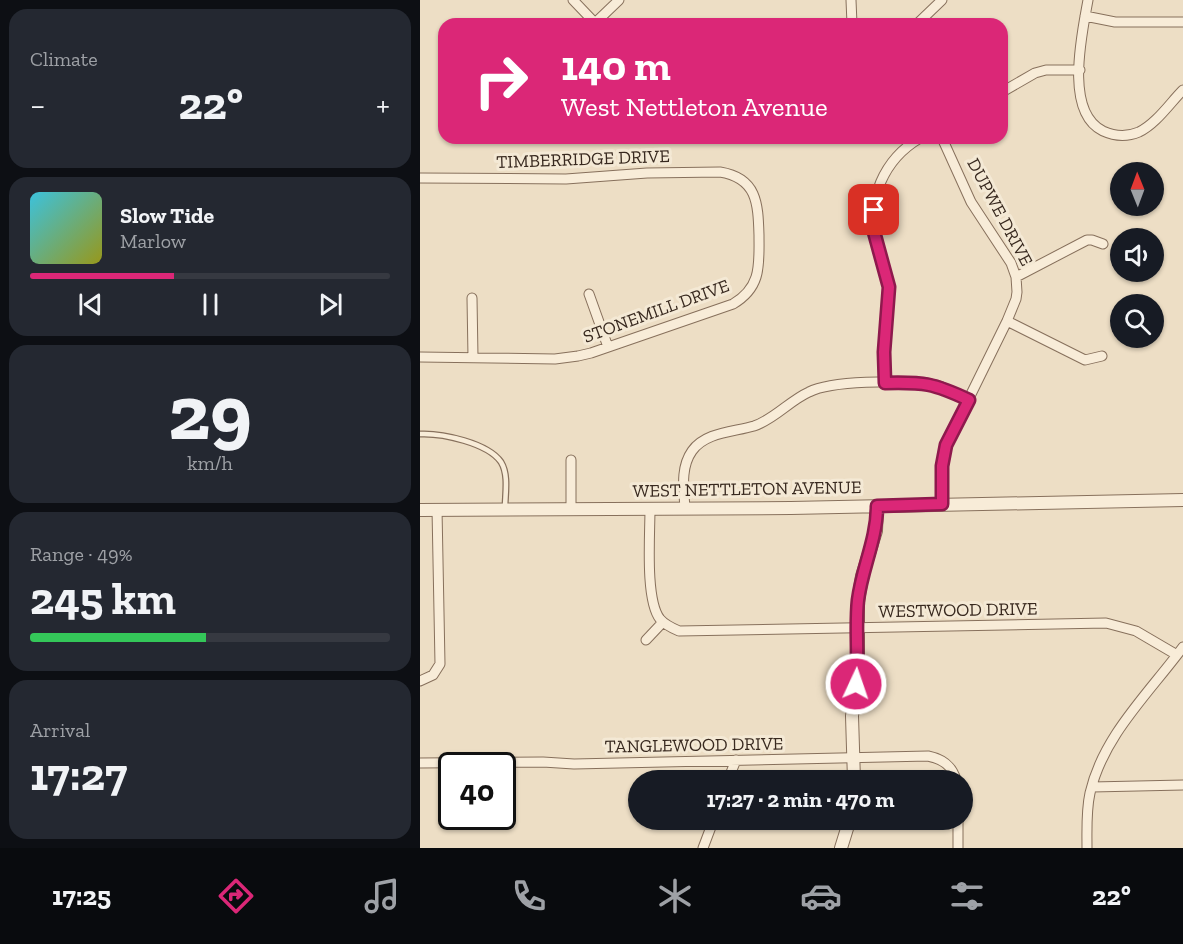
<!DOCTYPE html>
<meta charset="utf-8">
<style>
:root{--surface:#171b24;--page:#242831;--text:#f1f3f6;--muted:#9ea1a6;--line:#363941;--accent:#db2777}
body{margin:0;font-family:"Zilla Slab",serif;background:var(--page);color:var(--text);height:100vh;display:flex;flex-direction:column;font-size:22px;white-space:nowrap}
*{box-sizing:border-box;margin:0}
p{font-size:20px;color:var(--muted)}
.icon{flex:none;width:33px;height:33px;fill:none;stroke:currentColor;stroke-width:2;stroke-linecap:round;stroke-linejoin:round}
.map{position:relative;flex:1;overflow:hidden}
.sheet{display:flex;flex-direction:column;gap:9px;padding:9px;background:#0d0f14;width:420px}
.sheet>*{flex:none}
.banner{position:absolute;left:18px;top:18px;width:570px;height:126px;border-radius:18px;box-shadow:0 2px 4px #0004;background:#db2777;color:#fff;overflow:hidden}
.needle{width:39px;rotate:359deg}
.controls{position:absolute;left:690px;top:162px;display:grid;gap:12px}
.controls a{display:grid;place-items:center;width:54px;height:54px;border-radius:50%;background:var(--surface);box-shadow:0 2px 4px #0004;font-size:30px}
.speed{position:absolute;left:18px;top:752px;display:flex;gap:12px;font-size:30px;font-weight:700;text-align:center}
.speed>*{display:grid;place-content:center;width:78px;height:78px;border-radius:50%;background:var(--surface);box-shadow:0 2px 4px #0004;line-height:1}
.speed .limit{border:3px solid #111;border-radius:9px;background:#fff;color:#111}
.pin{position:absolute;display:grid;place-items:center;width:51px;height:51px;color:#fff;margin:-26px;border-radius:12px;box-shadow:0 3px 9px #0006}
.me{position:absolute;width:66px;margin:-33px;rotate:3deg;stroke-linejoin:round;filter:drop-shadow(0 0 4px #0008)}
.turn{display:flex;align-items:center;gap:21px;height:126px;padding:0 24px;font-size:27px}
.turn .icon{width:78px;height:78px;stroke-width:2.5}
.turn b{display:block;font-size:42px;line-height:51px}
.big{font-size:45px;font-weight:700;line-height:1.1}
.sheet .tile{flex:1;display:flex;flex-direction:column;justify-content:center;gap:9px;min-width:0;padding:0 21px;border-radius:18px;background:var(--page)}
.sheet .dial{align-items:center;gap:0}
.dial b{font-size:78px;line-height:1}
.song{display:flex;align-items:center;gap:18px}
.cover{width:72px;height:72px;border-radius:9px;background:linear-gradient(135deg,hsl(190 70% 55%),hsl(60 70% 35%))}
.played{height:6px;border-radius:3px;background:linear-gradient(90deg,var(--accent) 40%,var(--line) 40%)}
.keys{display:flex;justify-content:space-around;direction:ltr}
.heat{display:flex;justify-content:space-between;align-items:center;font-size:33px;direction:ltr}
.charge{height:9px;border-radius:4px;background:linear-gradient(90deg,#34c759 49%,var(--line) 0)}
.trip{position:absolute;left:208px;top:770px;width:345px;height:60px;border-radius:30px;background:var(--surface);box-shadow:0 2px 4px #0004;font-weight:700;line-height:60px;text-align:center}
.tab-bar{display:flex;height:96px;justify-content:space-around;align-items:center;background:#090b0e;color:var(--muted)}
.tab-bar .icon{width:42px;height:42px}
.tab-bar .on{color:var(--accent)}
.tab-bar b{font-size:27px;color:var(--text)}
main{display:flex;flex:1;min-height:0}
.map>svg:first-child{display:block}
</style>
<main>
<section class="sheet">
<div class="tile"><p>Climate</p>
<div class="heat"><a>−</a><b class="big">22°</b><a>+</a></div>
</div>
<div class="tile">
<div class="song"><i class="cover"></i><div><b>Slow Tide</b><p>Marlow</p></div></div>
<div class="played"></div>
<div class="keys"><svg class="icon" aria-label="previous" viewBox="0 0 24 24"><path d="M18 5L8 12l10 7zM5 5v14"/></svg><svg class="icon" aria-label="pause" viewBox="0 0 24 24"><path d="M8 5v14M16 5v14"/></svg><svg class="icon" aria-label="next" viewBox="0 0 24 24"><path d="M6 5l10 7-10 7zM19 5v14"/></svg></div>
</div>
<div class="tile dial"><b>29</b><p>km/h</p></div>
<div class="tile"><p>Range · 49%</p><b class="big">245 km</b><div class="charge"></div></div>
<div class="tile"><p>Arrival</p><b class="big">17:27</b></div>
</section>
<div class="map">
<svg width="763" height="848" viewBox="0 0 763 848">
<rect width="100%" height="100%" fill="#eddec5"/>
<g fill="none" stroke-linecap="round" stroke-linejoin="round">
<defs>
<path id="service" d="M0,434C22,433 68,443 81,462C89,475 85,495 85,508"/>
<path id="minor" d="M153,0L176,24
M431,0L432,24
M668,0C662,34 644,112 683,131C694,136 707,137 719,132C736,124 750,103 763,90
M665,16L695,22H763
M175,23L199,0
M497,24L522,0
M582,92L615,73L626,70H660
M522,138L551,202L591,263L596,277L597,292L596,299L587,321L526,445L522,466V504
M0,178L146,179L227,173L300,172C337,178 338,203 339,235C339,264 342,287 313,304L171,353L158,356L135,359L0,357
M596,277L667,240H672L683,244
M169,294L188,347
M52,298L53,357
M587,321L665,360L682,356
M465,383C465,372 464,361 464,351C465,331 470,310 469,290C468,274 460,257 456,241C446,200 464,159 500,138
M151,460V509
M230,509C230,535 225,600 240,619C245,625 252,628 259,631L686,623L716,631L757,655
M265,509C264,490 260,468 272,451C285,432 314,432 334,426C355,419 369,401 389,392C412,380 479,381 507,383L520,386L549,400
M226,640L243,622
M0,681L13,675L20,664L17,509
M0,763L123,762L154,764L508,756C522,759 532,765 536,780
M308,780L316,760
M672,787L763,785
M283,848L294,819
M538,848V819
M667,848C667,830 666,811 670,793C683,736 729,693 763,647"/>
<path id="tertiary" d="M0,510L371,508L763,500
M434,780L432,716L438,667V602L442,576L456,531L457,506
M421,848L430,819"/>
</defs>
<!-- service casing -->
<use href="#service" stroke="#87705c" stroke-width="7"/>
<!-- minor casing -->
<use href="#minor" stroke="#87705c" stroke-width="11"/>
<!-- tertiary casing -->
<use href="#tertiary" stroke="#87705c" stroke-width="14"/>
<!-- service -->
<use href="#service" stroke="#f8ecd8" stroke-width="4.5"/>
<!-- minor -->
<use href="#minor" stroke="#f8ecd8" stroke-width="9"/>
<!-- tertiary -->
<use href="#tertiary" stroke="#f8ecd8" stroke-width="12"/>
</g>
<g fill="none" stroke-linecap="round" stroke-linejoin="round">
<defs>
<path id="route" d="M436,684C439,656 435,628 438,600C442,568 457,539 457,506L522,504V466L526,445L549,400C513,383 504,382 465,383L464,352L469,287L454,232V210"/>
</defs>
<!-- route casing -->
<use href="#route" stroke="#8e194d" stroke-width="15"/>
<!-- route -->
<use href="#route" stroke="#db2777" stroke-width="10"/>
</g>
<g text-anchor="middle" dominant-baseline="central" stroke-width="6" stroke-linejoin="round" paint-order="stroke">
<!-- street labels -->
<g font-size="18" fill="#38291f" stroke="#f4e9d5">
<text transform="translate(163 159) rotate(-2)">TIMBERRIDGE DRIVE</text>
<text transform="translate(580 212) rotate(62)">DUPWE DRIVE</text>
<text transform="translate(236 311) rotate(-20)">STONEMILL DRIVE</text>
<text transform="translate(327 489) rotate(-1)">WEST NETTLETON AVENUE</text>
<text transform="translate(538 610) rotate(-1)">WESTWOOD DRIVE</text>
<text transform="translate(274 745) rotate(-1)">TANGLEWOOD DRIVE</text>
</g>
</g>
</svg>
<div class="controls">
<a><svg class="needle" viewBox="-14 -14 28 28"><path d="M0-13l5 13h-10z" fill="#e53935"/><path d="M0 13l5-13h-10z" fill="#9ea1a6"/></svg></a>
<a><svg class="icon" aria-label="sound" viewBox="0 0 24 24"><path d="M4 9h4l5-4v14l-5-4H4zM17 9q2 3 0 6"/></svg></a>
<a><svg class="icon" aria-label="search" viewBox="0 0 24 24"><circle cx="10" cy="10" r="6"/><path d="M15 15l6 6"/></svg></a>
</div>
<div class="speed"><div class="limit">40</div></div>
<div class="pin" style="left:454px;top:210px;background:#d93025"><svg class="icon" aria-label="arrive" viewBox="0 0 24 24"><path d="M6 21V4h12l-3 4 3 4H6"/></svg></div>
<svg class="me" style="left:436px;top:684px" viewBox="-20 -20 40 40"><circle r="17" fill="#db2777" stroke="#fff" stroke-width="3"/><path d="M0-11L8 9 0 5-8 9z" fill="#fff"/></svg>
<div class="trip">17:27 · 2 min · 470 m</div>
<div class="banner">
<div class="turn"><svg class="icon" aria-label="right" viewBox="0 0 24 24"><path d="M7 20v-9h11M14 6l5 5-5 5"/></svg><div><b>140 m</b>West Nettleton Avenue</div></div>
</div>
</div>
</main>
<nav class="tab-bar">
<b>17:25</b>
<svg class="icon on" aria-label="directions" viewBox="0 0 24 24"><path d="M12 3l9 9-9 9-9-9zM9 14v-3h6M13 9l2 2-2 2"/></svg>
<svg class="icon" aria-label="music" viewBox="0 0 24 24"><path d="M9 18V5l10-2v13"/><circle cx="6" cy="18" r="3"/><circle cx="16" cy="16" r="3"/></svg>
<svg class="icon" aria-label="phone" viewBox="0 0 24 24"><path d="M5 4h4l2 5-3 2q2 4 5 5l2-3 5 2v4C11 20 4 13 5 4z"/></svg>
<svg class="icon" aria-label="climate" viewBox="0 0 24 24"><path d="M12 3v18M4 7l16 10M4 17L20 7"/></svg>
<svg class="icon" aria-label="car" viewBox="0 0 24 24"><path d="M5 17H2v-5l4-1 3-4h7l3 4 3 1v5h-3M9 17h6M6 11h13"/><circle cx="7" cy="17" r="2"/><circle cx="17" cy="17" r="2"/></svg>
<svg class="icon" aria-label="filters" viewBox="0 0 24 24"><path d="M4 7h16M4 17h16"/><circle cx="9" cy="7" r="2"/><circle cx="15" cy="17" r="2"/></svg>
<b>22°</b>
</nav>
